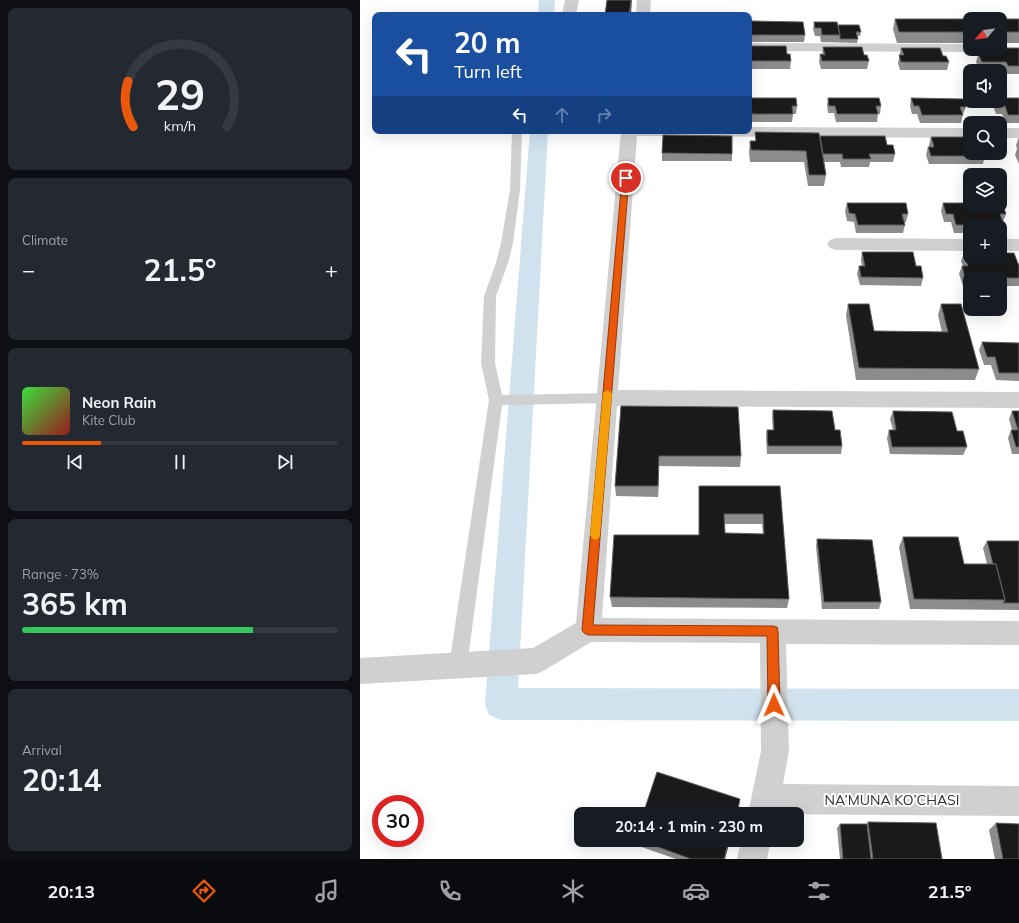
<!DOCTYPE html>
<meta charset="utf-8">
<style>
:root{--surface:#171b24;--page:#242831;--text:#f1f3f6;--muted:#9ea1a6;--line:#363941;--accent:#ea580c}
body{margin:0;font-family:Mulish,sans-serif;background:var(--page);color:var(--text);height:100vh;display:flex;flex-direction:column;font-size:15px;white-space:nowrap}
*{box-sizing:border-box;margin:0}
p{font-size:13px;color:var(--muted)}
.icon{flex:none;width:22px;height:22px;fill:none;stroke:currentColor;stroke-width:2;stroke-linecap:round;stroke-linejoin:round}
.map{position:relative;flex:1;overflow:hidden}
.drawer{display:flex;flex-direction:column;gap:8px;padding:8px;background:#0d0f14;width:360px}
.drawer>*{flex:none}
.guide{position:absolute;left:12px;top:12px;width:380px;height:122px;border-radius:8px;box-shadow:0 4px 16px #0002;background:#1a4fa0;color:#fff;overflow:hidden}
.needle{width:26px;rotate:241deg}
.controls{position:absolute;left:603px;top:12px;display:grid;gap:8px}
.controls a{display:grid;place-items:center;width:44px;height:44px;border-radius:8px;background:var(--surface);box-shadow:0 4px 16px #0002;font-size:20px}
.speed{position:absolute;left:12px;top:795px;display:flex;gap:8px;font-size:20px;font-weight:700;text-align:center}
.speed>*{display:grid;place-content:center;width:52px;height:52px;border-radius:50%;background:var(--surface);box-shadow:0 4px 16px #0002;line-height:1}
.speed .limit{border:6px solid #d22;background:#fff;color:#111}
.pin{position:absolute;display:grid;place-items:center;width:34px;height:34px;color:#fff;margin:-17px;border:2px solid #fff;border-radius:50%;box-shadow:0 1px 4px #0007}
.me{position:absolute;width:44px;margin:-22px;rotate:359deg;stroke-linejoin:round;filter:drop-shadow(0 0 3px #0008)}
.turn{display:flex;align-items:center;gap:14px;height:84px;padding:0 16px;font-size:18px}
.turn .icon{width:52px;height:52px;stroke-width:2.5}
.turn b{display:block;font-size:28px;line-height:34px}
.lanes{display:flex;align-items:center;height:38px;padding:0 16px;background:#0003;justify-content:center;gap:20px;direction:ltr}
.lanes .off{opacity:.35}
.big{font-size:30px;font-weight:700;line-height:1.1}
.drawer .widget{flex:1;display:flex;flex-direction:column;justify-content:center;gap:6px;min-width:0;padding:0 14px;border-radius:8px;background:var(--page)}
.drawer .dial{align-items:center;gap:0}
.dial svg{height:104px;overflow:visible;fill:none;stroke:var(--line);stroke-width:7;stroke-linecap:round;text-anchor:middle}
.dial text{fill:var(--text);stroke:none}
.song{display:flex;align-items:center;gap:12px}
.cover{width:48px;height:48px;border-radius:6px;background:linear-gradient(135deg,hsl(120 70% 55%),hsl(0 70% 35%))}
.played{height:4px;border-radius:2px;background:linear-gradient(90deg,var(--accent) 25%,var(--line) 25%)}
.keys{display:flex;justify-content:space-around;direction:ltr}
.heat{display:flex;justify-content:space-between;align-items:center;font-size:22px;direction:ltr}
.charge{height:6px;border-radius:3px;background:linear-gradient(90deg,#34c759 73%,var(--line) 0)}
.trip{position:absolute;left:214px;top:807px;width:230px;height:40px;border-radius:8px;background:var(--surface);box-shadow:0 4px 16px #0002;font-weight:700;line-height:40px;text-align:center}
.tab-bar{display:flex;height:64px;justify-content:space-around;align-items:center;background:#090b0e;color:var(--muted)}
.tab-bar .icon{width:28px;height:28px}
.tab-bar .current{color:var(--accent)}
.tab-bar b{font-size:18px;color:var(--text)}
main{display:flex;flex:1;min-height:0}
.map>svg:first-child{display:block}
</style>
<main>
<section class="drawer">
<div class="widget dial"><svg viewBox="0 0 100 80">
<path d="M14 69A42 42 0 1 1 86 69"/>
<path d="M14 69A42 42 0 0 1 10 34" stroke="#ea580c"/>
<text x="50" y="56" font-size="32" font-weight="700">29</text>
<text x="50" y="72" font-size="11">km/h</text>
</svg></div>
<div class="widget"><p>Climate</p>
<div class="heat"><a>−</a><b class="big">21.5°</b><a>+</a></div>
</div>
<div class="widget">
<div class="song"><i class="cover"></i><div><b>Neon Rain</b><p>Kite Club</p></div></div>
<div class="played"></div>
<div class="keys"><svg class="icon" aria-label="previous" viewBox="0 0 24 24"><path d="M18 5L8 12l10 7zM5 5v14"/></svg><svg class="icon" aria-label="pause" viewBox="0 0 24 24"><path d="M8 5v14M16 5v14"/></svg><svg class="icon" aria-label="next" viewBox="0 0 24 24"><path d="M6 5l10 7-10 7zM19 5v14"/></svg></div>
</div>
<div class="widget"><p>Range · 73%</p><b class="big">365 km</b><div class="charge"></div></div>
<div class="widget"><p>Arrival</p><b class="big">20:14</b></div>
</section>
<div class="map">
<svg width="659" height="859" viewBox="0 0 659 859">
<rect width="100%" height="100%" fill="#fff"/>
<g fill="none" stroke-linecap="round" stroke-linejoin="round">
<!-- canal -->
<path fill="#cfe2ee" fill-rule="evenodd" d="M179,0H195L194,15H178Z
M170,131H188L158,688L659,689V721L141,720L129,715L125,704Z"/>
<!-- service -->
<path fill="#d0d0d0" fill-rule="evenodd" d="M152,131H162L160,190L153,243L148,263L136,296L135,363L142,395L247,393L252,394L254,398L252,402L247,403L142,405L107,666L104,672L98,674L92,672L89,666L129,400L121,363L124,296L136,263L141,243L150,190Z"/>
<!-- minor -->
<path fill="#d0d0d0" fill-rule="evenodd" d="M205,0H219L216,15H202Z
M277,0H291L290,15H276Z
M389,43L610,44V49H616L610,52L389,51Z
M389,127L610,128V138L277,136L258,390L659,392V408L257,406L242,618L659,621V645L426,644L429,751L423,784L659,786V816L388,814L401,751L400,643L231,642L185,670L176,674L0,684V658L173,648L216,623L261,131H389Z
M640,128H659V138H640Z
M476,238L610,239V251L476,250L470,248L467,244L470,240Z
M640,239H659V251H640Z
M381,840H411L407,859H377Z"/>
</g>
<!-- wall -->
<path fill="#8c8c8c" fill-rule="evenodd" d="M535,19H610V43H537L533,29Z
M640,19H659V43H640Z
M389,21L445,35L444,42H389Z
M454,22L478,25L501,32L500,36H497L498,39L497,43L461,42L460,36H455L453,29Z
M389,46L431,61L430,69H389Z
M463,47L504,55L509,61L507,69H461L459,62L460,54L462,55Z
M541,48L583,56L589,62L587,70H540L538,63Z
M659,48V74H645L643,70H620L616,62L620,49H640Z
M389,98L437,106L436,114H433L432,122H391V114L389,113Z
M468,98L521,106L520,114H518L517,122H476L474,113H468L467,105Z
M551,98L606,107L603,114L601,123H560L557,114H552L550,106Z
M659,98V123H646L642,114H636L633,106L635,101H640Z
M395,132L460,136L527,145L535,154L533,162H510L509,167H481L480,162H464L466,175L464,186H448L444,162H390L389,152L390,141H395Z
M571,137L625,156L623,164H569L566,155L568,147H569V145Z
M659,137V164L655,155L657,149L656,145Z
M302,153L372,154V161H302Z
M487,203L548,214L546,222H544L545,225L543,233H496L494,222L487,221L485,211Z
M583,203L646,214L643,222L644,225L641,233H640V227H610V233H594L591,222H584L581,211Z
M502,252L556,266L563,278L561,286L500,285L497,274L499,266H502L501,260Z
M604,253L659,266V286H640V279H610V286H603L599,274L602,266H603L601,261Z
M488,304L514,331L582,332L578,315L581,304L619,369L615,380H496L486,315Z
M622,342L659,343V381L636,380L631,365H624L619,350Z
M261,406L381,456L380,467L299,466L298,497L256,496L255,486Z
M413,410L475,430L482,446L481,454H407L406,437L407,430H413L412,418Z
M533,411L597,431L607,447L603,455L530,454L527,438L529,430H533L530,419Z
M652,411H659V454H652L648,438L651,430H652L649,419Z
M339,486H420L429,599L427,608L252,607L250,597L339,535ZM364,524H402L403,534L365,533Z
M543,537L604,564H627L623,548L627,541H659V610L550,609L539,547Z
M457,539L521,602L519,609H462L456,546Z
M508,822L582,859H480L477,828L480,824H507Z
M636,823L659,859H635L629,830Z
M275,840H370L365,859H316L276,845Z"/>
<!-- shaded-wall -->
<path fill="#5f5f5f" d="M271,0H272L271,15H269Z
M299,456V466L298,497V486Z
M369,840H370L365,859H364Z"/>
<!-- building -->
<path fill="#1a1a1a" stroke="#5f5f5f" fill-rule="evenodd" d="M247,0H271L269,15H245Z
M535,19H612H610V32H539Z
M640,19H659V32H640Z
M389,21L443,22L445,35H389Z
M454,22H477L480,35H462L461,28H455Z
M478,25H499L501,32H496L498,39H480V35Z
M389,46H426L427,54H430L431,61H389Z
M463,47H502L504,55H507L509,61H462L460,54L465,55Z
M541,48H580L583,56H586L589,62H541L539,55H544Z
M640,48H659V66H648L646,62H622L618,54H623L621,49H640Z
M389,98H436L437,106H432L433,114H392L391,106H389Z
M468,98H519L521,106H516L518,114H477L475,106H469Z
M551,98L603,99L606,107H600L603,115H562L559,106H554Z
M640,98H659V115H648L645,106H639L637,101H640Z
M395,132L459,133L466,175H449L446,151L391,150L390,141H396Z
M303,135L372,136V154L302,153Z
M460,136H525L527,145H533L535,154H509L511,159H483L482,154H463Z
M571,137H610V153H624L625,156H571L568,147H574Z
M487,203H546L548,214H542L545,225H498L495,214L489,213Z
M583,203H610V205H640V203H642L646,214H640L644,225H596L593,214H586Z
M502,252H553L556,266H561L563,278L501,277L499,266H505Z
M604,253H610V257H640V253H654L659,266V278H605L602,266H608Z
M488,304H509L514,331L588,332L581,304H601L619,369L499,368Z
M622,342L659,343V373H639L635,357H627Z
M261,406L378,407L381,456H299L298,486H255Z
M413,410L472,411L475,430H480L482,446H408L407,430H414Z
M533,411L592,412L597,431H603L607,447H532L529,430H536Z
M652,411H659V447H656L651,430H658Z
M339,486H420L429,599L250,597L254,535H339ZM364,514H403L404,534L365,533Z
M543,537H598L604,564H636L645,600L554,599Z
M457,539L512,540L521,602H464Z
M627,541H659V603H643L645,600L636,564H633Z
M297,772L380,799L377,814H283Z
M508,822L576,823L582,859H513Z
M636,823L659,824V859H643Z
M480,824H507L511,859H483Z
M279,840H369L364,859H331Z"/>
<!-- route -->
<path fill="#ea580c" stroke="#983908" d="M266,176L269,178L233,625L413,626L417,627L418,631L420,705L418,709L414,711L410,709L408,705L407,636L228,635L224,633L222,630L262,178Z"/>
<!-- slow -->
<path fill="#f59e0b" d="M247,390L252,393L240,535L239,538L235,540L232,538L230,535L243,393Z"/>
<g text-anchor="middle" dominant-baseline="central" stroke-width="4" stroke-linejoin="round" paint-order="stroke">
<!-- near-street labels -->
<g font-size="14" fill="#333" stroke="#fff">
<text x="532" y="800">NA’MUNA KO’CHASI</text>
</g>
</g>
</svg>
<div class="controls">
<a><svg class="needle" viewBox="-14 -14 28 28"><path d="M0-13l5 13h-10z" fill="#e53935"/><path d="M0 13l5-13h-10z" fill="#9ea1a6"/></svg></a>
<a><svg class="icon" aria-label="sound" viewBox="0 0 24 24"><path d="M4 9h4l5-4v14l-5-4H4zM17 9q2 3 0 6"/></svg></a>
<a><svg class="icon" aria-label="search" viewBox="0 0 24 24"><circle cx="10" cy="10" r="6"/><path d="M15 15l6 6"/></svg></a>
<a><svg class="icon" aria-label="layers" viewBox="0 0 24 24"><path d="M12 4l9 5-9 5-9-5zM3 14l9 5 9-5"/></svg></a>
<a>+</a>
<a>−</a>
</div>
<div class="speed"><div class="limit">30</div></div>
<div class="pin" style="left:266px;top:178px;background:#d93025"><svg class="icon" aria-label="arrive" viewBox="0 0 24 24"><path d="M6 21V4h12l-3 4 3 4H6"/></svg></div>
<svg class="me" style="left:414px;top:705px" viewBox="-20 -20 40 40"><path d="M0-17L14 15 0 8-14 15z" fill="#ea580c" stroke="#fff" stroke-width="4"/></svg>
<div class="trip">20:14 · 1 min · 230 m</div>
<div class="guide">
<div class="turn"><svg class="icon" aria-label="left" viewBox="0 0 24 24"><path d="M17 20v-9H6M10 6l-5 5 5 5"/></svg><div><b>20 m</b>Turn left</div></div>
<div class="lanes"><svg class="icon" aria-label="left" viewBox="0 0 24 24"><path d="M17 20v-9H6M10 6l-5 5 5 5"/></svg><svg class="icon off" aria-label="ahead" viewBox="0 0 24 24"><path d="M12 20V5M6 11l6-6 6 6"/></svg><svg class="icon off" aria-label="right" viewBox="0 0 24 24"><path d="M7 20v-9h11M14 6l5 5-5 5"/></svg></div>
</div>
</div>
</main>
<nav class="tab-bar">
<b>20:13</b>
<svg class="icon current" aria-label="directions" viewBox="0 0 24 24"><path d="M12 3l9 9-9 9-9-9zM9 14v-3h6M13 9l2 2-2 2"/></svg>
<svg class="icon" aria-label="music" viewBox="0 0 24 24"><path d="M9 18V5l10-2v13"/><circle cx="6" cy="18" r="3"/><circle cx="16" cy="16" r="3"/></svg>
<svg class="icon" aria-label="phone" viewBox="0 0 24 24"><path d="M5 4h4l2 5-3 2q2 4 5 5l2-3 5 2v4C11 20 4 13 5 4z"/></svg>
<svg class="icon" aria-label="climate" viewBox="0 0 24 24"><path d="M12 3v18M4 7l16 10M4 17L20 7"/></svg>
<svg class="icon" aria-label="car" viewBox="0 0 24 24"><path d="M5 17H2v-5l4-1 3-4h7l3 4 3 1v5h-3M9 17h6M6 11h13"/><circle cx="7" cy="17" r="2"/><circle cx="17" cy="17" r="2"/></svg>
<svg class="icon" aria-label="filters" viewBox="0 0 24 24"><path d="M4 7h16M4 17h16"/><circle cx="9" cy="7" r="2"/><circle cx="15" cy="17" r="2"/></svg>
<b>21.5°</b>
</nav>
